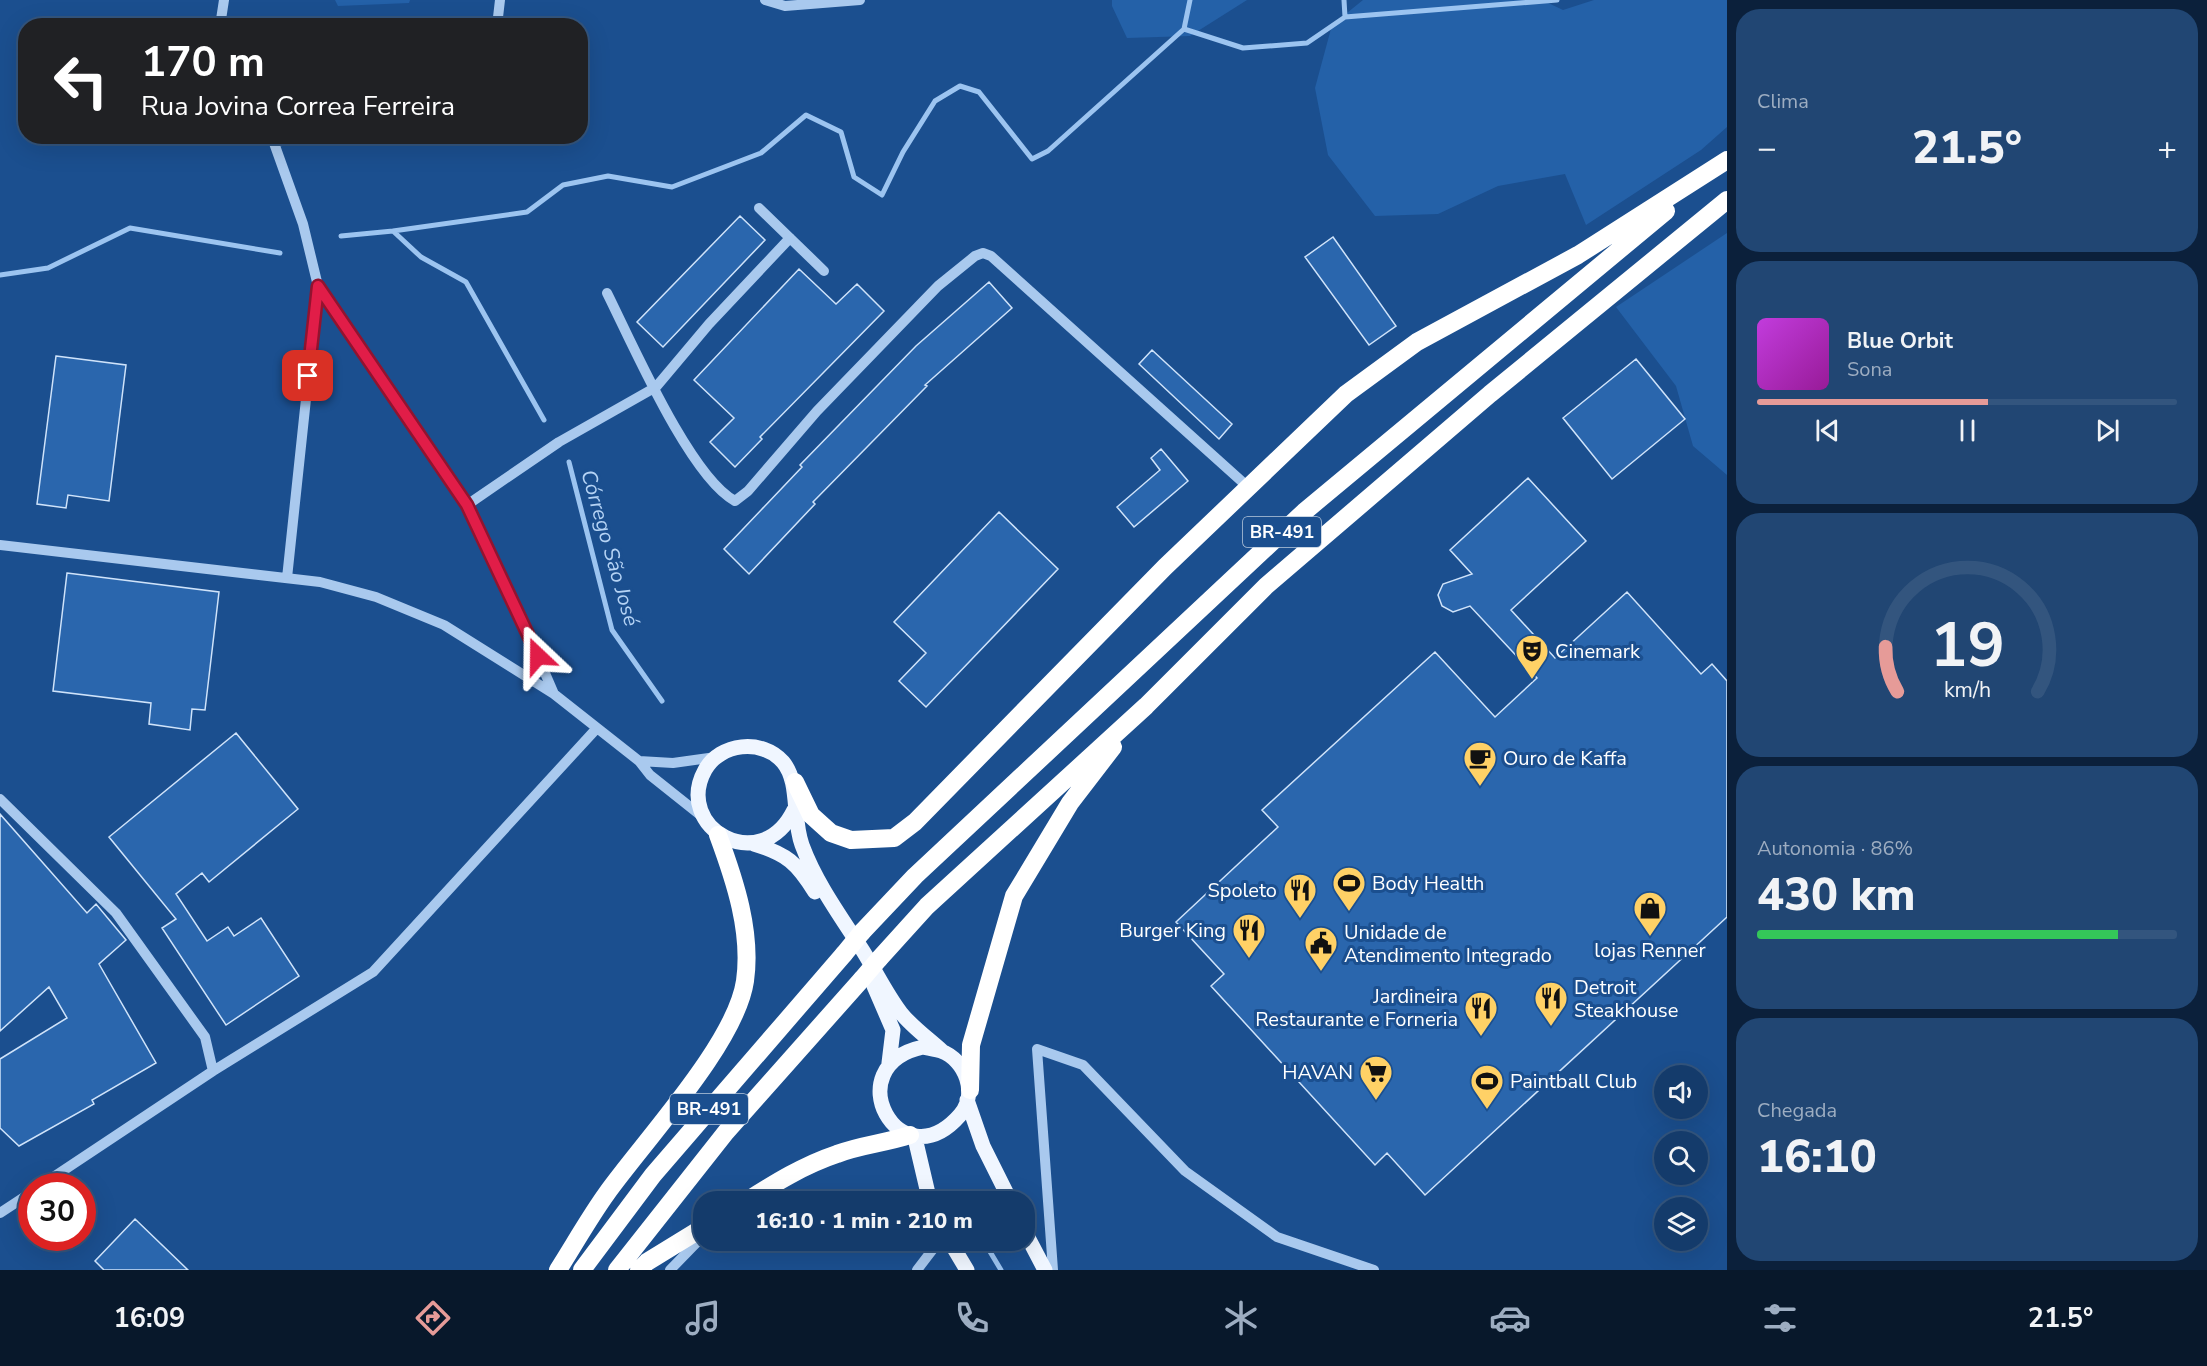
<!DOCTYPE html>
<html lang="pt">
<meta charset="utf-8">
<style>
:root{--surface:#143b6b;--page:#214673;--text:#f1f3f6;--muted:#9dadc1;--line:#33557e;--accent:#e69b98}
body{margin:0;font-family:"Nunito Sans",sans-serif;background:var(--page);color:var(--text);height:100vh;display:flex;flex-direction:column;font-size:22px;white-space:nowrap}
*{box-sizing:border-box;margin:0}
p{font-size:20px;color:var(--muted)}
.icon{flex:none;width:33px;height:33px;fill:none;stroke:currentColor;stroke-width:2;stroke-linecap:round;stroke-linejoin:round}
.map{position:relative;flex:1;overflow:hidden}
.details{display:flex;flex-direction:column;gap:9px;padding:9px;background:#0b203b;width:480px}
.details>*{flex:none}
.guide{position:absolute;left:18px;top:18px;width:570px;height:126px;border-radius:24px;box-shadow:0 6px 24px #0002,0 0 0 2px var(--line);background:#202124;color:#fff;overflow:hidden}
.controls{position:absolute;left:1654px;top:1065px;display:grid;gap:12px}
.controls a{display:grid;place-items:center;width:54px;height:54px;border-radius:50%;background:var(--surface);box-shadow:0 6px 24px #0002,0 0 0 2px var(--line);font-size:30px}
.speed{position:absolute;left:18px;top:1173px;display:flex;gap:12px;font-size:30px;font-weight:700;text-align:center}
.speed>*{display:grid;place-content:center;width:78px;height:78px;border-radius:50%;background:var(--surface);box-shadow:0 6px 24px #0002,0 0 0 2px var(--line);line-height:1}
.speed .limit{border:9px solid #d22;background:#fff;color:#111}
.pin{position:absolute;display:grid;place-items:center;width:51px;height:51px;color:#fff;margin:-26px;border-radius:12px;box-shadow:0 3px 9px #0006}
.me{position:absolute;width:66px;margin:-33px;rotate:337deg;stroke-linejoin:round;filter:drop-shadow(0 0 4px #0008)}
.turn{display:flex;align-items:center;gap:21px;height:126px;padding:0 24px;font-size:27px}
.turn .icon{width:78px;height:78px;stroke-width:2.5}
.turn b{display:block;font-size:42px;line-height:51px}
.big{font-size:45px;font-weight:800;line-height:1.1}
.details .card{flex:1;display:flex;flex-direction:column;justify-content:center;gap:9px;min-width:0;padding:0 21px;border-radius:24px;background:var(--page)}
.details .dial{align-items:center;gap:0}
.dial svg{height:156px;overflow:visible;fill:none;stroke:var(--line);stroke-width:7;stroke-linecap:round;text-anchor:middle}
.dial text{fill:var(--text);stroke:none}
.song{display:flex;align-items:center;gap:18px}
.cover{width:72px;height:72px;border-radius:9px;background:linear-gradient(135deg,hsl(290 70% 55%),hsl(300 70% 35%))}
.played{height:6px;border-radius:3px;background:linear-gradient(90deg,var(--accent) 55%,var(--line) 55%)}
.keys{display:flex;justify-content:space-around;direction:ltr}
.heat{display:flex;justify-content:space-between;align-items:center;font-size:33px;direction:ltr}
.charge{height:9px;border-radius:4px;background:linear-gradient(90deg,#34c759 86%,var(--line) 0)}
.trip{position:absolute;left:693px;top:1191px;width:342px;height:60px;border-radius:24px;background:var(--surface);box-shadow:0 6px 24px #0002,0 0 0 2px var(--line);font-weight:800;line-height:60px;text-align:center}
.menu{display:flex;height:96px;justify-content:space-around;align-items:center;background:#08182b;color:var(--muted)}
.menu .icon{width:42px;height:42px}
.menu .selected{color:var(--accent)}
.menu b{font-size:27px;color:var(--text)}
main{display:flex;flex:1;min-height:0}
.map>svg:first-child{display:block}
</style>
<main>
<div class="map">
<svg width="1727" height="1270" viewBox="0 0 1727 1270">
<rect width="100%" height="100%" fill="#1b4f8f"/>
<!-- green -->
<path fill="#2461a8" d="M335,0H410L409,3L338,6Z
M1112,0H1247L1190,36L1127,38L1112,6Z
M1363,0H1542L1563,10L1594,0H1727V127L1701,150L1586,225L1565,174L1498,186L1438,214L1375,216L1328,155L1315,88L1332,25Z
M1727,233V475L1693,446L1676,386L1616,307Z"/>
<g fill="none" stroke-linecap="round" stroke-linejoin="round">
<!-- stream -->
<path stroke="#9cc4f0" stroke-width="5" d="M1345,17L1557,0
M1184,29L1190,0
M393,231L527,212L563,185L608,176L672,187L761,153L806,115L841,132L854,177L882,195L903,152L935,101L960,86L979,92L1032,159L1048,151L1184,29L1243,48L1307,43L1345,17L1344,0
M341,236L393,231L421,257L466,282L544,420
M0,275L48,268L130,228L280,253
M569,462L612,630L662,701
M983,1240L1001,1270"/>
</g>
<!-- building -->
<path fill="#2a66ad" stroke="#cfe3fa" stroke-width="1.5" d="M740,216L765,240L663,347L637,322Z
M1333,237L1396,326L1369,345L1305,257Z
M799,269L836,304L857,284L884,311L760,437L762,439L735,467L710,442L734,418L694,380Z
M989,282L1012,308L925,385L927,386L813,502L815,504L749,574L724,549L802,467L800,465L916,346Z
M1152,350L1232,424L1219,439L1139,364Z
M56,356L126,365L109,501L68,495L66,508L37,504Z
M1636,359L1685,419L1612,479L1563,418Z
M1161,449L1188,481L1134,527L1117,507L1160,470L1151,458Z
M1528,478L1586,541L1511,610L1555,658L1627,592L1701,674L1712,664L1727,681V917L1425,1195L1387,1153L1375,1165L1211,986L1224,974L1176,922L1278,827L1262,810L1435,652L1495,717L1537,678L1470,606L1453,612L1442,606L1438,595L1443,584L1472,574L1450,550Z
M999,512L1058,569L926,707L899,681L926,653L894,622Z
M67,573L219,592L205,710L192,709L190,730L149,724L151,703L53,691Z
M236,733L298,809L209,882L202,873L176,894L207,941L228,927L234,936L261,918L299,976L226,1025L162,928L176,919L109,837Z
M0,814L87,913L96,904L126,940L99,964L156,1063L92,1100L94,1104L19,1146L0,1128V1059L67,1018L49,987L0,1031Z
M135,1219L188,1270H104L95,1261Z"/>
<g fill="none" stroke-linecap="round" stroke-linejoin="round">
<!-- minor -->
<path stroke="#a9c9ee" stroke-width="10" d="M765,0L785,6L860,0
M220,26L224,0
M497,26L500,0
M270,136L274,143L303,224L318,286L287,578
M274,143L300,136
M759,208L824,271
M318,286L467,505L513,599L554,694
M607,293C632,343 690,477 735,501L748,491L817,411L938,286L975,256L983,253L991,256L1248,487
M467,505L559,442L656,387L709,324L790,238
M0,545L320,582L376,597L444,625L554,694L639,761L650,775L704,818
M639,761L673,763L716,757
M0,799L116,913L205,1037L213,1071
M40,1186L213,1071L373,972L597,728
M0,1213L32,1192
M670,1270L704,1235
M917,1270L940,1240
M1053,1270L1037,1049L1083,1065L1185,1171L1277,1237L1374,1270"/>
<!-- major -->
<path stroke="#f0f6ff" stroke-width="15" d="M794,810C761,878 673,828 705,770C720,743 762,738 783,762C800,782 792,818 802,845C816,883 841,917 863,951C876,972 887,995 901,1013C912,1027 929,1039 942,1051
M754,844C787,854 797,863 815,892
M874,986L893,1030L889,1063
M923,1047C929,1048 935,1049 941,1051C966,1060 978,1094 960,1115C900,1184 835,1066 923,1047Z
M967,1100L983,1146L1011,1202
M915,1138L930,1202
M1024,1230L1045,1270
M949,1240L967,1270"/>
<!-- highway -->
<path stroke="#fff" stroke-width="18" d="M795,782L811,815L831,833L851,840L894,838L915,822L1165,567L1346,394L1417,342L1578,255L1727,160
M862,932L915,876L1304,512L1666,211
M879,959L927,906L1146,706L1266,586L1490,394L1727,200
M970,1090L971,1045L1014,896L1070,803L1113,747
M745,1202C775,1183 804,1165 837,1154C860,1145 886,1143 910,1135
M558,1270C574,1245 589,1218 607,1193C645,1140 736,1043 745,981C752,932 735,881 718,835
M582,1270L653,1175L844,954
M617,1270L726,1132L862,979
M639,1270L647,1262L704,1227"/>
<!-- highway-bridge -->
<path stroke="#fff" stroke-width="18" d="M844,954L862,932
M862,979L879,959"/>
</g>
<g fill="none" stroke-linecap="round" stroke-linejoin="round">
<defs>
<path id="route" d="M308,376L318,286L467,505L538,656"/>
</defs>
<!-- route casing -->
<use href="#route" stroke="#92132f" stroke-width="15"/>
<!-- route -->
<use href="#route" stroke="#e11d48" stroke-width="10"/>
</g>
<!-- icons -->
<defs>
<symbol id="theatre-pin" viewBox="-11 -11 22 30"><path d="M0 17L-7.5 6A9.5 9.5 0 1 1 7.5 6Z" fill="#ffd166" stroke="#1b4f8f"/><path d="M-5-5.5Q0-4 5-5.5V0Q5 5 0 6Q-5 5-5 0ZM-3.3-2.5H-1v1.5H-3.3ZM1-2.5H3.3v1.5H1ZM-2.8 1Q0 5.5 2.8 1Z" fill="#111"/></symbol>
<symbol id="cafe-pin" viewBox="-11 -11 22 30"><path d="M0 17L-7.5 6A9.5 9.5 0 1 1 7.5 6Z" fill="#ffd166" stroke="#1b4f8f"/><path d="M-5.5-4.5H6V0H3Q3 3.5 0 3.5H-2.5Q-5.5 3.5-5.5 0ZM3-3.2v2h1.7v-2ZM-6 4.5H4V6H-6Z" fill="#111"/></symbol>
<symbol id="stadium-pin" viewBox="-11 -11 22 30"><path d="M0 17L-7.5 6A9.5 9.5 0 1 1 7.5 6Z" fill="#ffd166" stroke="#1b4f8f"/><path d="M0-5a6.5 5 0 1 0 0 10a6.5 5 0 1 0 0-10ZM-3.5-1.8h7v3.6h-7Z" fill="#111"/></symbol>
<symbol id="restaurant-pin" viewBox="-11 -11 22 30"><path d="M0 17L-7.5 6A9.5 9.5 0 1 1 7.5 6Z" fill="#ffd166" stroke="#1b4f8f"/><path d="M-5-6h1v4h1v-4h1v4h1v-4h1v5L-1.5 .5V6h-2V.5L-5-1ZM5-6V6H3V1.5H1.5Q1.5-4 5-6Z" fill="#111"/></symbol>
<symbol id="shop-pin" viewBox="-11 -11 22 30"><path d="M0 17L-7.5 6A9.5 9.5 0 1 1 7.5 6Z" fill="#ffd166" stroke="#1b4f8f"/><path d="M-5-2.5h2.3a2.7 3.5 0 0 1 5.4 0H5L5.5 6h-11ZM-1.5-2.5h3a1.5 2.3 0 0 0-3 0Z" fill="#111"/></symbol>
<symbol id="civic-pin" viewBox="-11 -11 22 30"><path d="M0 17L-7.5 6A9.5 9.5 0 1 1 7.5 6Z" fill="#ffd166" stroke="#1b4f8f"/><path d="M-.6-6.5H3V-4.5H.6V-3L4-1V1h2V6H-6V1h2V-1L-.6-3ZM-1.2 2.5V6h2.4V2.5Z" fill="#111"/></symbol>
<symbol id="supermarket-pin" viewBox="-11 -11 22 30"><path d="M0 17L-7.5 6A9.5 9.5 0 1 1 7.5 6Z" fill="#ffd166" stroke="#1b4f8f"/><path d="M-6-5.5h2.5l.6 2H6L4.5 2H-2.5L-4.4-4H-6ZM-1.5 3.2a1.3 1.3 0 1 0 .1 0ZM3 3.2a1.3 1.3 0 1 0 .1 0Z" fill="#111"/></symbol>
</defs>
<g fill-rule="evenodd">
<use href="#theatre-pin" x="1513" y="632" width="38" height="52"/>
<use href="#cafe-pin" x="1461" y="739" width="38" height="52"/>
<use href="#stadium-pin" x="1330" y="864" width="38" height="52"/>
<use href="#restaurant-pin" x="1281" y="871" width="38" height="52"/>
<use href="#shop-pin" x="1631" y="889" width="38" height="52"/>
<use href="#restaurant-pin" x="1230" y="911" width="38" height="52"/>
<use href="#civic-pin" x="1302" y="924" width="38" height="52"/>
<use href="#restaurant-pin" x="1532" y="979" width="38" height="52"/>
<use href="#restaurant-pin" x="1462" y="989" width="38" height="52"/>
<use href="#supermarket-pin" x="1357" y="1053" width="38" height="52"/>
<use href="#stadium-pin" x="1468" y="1062" width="38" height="52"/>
</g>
<g text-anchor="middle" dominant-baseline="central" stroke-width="6" stroke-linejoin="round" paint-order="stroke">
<!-- shield labels -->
<g fill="#1b4f8f" stroke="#bbcadd" stroke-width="1.5">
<rect x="1243" y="517" width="78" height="30" rx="4.5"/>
<rect x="670" y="1094" width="78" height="30" rx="4.5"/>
</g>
<g font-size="18" font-weight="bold" fill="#fff">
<text x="1282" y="532">BR-491</text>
<text x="709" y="1109">BR-491</text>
</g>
<!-- poi labels -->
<g font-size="20" fill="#fff" stroke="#1b4f8f" text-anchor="start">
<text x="1555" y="651">Cinemark</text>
<text x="1503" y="758">Ouro de Kaffa</text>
<text x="1372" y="883">Body Health</text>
<text x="1277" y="890" text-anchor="end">Spoleto</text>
<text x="1226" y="930" text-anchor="end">Burger King</text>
<text x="1344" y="932">Unidade de<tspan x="1344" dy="23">Atendimento Integrado</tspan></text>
<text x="1650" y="950" text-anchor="middle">lojas Renner</text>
<text x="1574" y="987">Detroit<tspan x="1574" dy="23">Steakhouse</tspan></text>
<text x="1458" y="996" text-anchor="end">Jardineira<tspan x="1458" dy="23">Restaurante e Forneria</tspan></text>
<text x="1353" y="1072" text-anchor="end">HAVAN</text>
<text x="1510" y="1081">Paintball Club</text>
</g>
<!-- water labels -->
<g font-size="21" font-style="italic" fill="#b5d3f5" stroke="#1b4f8f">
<text transform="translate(610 548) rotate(74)">Córrego São José</text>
</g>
</g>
</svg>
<div class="controls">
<a><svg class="icon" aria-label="sound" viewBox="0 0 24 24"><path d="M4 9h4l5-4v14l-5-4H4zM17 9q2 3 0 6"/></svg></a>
<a><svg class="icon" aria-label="search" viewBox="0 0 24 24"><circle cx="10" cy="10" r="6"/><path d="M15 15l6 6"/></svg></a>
<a><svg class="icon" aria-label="layers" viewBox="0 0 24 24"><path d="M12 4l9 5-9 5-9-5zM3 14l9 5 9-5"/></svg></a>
</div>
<div class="speed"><div class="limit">30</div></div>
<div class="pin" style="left:308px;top:376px;background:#d93025"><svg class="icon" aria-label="arrive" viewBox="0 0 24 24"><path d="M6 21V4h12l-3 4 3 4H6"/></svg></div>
<svg class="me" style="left:538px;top:656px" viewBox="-20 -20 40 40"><path d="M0-17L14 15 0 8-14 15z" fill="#e11d48" stroke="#fff" stroke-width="4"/></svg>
<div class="trip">16:10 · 1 min · 210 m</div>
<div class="guide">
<div class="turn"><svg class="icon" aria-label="left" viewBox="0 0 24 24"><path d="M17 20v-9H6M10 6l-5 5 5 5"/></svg><div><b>170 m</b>Rua Jovina Correa Ferreira</div></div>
</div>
</div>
<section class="details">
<div class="card"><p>Clima</p>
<div class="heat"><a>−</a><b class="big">21.5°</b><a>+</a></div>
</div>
<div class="card">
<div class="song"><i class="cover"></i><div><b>Blue Orbit</b><p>Sona</p></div></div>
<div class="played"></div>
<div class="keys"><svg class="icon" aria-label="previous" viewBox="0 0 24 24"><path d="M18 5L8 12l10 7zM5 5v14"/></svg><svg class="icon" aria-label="pause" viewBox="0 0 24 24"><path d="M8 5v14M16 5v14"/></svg><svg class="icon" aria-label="next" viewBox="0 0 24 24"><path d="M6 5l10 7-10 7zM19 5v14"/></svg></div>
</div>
<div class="card dial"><svg viewBox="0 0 100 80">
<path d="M14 69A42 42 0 1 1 86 69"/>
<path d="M14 69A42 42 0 0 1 8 46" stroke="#e69b98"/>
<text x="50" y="56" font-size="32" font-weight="700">19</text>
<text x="50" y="72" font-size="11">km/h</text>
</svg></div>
<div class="card"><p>Autonomia · 86%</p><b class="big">430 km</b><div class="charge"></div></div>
<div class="card"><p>Chegada</p><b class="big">16:10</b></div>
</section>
</main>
<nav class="menu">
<b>16:09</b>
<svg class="icon selected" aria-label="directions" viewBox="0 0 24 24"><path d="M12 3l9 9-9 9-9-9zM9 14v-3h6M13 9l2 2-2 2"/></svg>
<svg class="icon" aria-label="music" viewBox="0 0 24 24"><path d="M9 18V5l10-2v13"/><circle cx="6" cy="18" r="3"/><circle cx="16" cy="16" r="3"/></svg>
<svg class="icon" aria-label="phone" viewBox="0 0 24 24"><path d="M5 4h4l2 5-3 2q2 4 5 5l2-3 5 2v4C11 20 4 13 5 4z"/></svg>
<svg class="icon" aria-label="climate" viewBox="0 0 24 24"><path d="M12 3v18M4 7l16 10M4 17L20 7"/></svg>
<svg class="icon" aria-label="car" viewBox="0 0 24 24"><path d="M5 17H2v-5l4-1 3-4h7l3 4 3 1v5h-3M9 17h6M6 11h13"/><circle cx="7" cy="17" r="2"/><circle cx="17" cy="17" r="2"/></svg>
<svg class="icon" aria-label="filters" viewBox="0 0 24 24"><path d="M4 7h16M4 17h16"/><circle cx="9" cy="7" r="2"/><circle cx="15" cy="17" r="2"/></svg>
<b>21.5°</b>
</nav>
